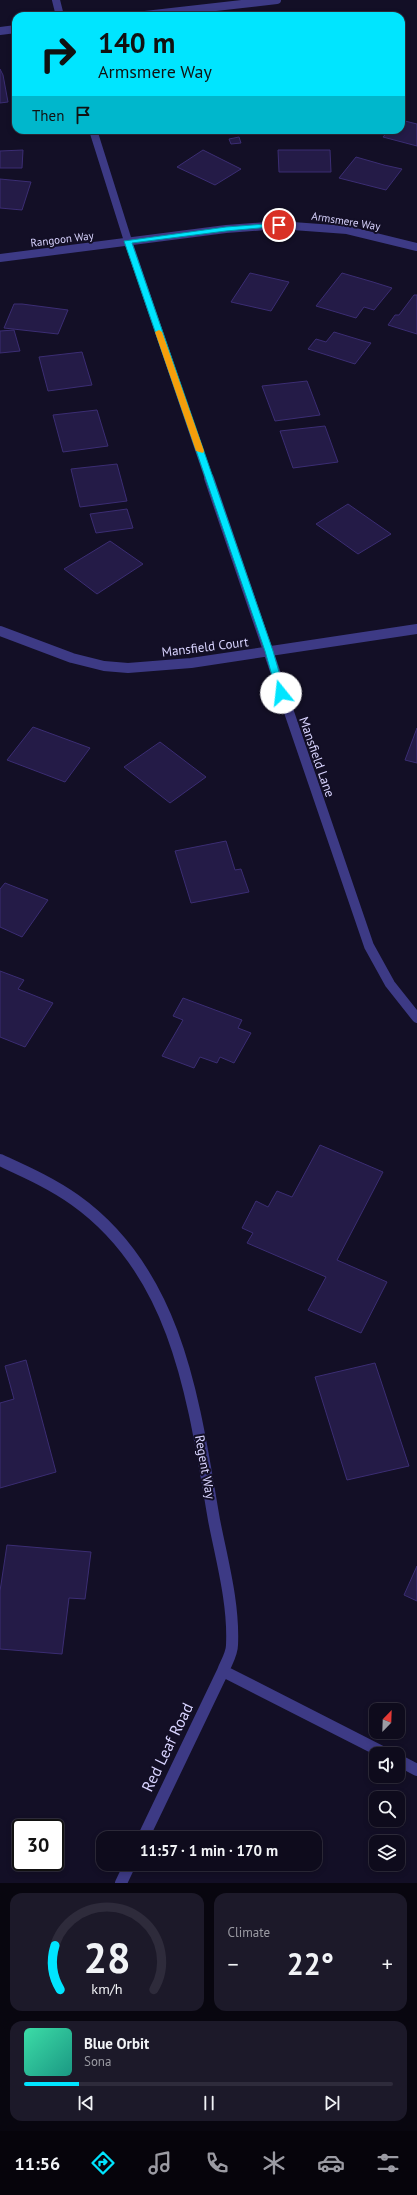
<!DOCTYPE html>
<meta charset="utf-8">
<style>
:root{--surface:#0e0b1c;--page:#1c1929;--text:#f1f3f6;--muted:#9b9ba3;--line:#2e2b3b;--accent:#00e5ff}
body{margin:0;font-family:"PT Sans",sans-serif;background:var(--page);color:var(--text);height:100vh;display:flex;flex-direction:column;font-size:15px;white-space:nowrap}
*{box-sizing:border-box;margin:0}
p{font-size:13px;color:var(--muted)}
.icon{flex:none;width:22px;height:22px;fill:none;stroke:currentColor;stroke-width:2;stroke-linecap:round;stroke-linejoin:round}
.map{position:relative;height:1883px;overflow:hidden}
.panel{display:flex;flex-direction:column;gap:10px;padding:10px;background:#08060f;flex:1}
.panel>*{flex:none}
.hud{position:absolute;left:12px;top:12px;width:393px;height:122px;border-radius:12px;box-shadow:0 2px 6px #0003,0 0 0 1px var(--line);background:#00e5ff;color:#111;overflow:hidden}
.needle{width:26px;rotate:23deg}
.fabs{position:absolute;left:369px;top:1703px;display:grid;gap:8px}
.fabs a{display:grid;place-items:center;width:36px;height:36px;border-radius:8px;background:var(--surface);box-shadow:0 2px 6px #0003,0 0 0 1px var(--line);font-size:20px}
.speed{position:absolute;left:12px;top:1819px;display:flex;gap:8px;font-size:20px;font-weight:700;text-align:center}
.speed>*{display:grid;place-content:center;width:52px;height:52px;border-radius:50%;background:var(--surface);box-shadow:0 2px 6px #0003,0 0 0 1px var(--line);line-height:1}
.speed .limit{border:2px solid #111;border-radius:6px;background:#fff;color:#111}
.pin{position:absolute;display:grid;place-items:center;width:34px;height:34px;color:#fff;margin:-17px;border:2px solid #fff;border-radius:50%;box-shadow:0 1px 4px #0007}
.me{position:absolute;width:44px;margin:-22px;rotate:344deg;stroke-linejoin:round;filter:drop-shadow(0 0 3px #0008)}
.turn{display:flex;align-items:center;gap:14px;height:84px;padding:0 20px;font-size:18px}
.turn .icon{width:52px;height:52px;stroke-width:2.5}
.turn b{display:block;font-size:28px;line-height:34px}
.then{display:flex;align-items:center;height:38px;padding:0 20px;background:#0003;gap:8px;font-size:15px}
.big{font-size:30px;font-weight:700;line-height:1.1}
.panel .card{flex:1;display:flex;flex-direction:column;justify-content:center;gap:6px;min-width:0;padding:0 14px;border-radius:12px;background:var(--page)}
.panel .dial{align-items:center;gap:0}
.dial svg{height:104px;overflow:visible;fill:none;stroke:var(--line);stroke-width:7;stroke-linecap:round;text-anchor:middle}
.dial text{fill:var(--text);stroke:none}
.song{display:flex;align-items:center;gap:12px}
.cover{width:48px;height:48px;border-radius:6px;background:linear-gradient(135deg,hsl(160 70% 55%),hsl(170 70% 35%))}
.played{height:4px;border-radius:2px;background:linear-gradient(90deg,var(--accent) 15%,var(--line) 15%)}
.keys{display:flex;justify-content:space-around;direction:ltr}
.heat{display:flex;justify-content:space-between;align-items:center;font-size:22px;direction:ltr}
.panel .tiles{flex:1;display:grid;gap:10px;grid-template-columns:1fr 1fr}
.card:last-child{grid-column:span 2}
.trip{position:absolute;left:96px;top:1831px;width:226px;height:40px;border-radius:12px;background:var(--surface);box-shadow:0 2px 6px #0003,0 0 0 1px var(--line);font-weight:700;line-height:40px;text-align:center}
.tabs{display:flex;height:64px;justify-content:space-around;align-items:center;background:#06040b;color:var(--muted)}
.tabs .icon{width:28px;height:28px}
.tabs .on{color:var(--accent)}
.tabs b{font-size:18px;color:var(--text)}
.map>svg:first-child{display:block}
</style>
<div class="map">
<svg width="417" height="1883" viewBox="0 0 417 1883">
<rect width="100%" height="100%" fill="#130f26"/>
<!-- building -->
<path fill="#241b47" stroke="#3b2d73" d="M0,69L3,75L8,102L0,103Z
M401,120L417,124V146L383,137L389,130H401Z
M239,137L241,143L231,144L229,139Z
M23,150L22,168H0V151Z
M203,150L241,169L215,185L177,167Z
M278,150H330L331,172H279Z
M356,157L384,165L402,169L386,190L339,178Z
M0,179L31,182L22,210L0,208Z
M250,273L289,282L271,311L231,302Z
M342,273L373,282L392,288L374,310L364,307L356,318L316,306Z
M414,295H417V334L388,325L395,315H399Z
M14,304H22L68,310L58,334L4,328Z
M14,330L20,351L0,353V331Z
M334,332L367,342L371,343L355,364L308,349L316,339L326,342Z
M82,352L92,385L48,391L39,357Z
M307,381L320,415L275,421L262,386Z
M97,410L108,446L63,452L53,415Z
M325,426L338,462L293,468L280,431Z
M117,464L127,501L80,507L71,469Z
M348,504L391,534L358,554L316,524Z
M127,509L133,528L96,533L90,514Z
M110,541L143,564L97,594L64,569Z
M33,727L90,748L65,782L7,760Z
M417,728V763L405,760Z
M160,742L206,777L170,803L124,767Z
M226,841L235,870L241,869L249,892L191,903L175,851Z
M5,883L48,900L22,937L0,927V889Z
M0,971L24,980L18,989L53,1003L25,1047L0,1037Z
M183,998L242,1020L238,1028L251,1033L234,1063L220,1057L217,1063L200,1057L194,1068L162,1056L183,1020L173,1016Z
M320,1145L383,1172L337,1260L387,1282L361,1333L308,1310L326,1277L247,1243L253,1233L242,1228L256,1201L268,1207L277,1191L292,1197Z
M26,1360L56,1472L0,1488V1403L14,1399L5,1366Z
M375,1363L409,1466L347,1480L315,1377Z
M7,1545L91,1552L85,1599L69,1598L62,1654L0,1649V1591Z
M417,1566V1601L404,1595Z"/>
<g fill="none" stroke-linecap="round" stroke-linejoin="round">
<!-- minor-far2 -->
<path stroke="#3d3a85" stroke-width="8" d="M56,0L60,16
M136,16L277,0
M0,31L16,29
M93,130L128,241L209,479
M0,258L226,229L279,225L347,230L417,247"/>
<!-- minor-far1 -->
<path stroke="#3d3a85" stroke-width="10" d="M209,478L369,946L390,984L417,1018
M0,631L72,658L104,666L128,668L191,663L417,629"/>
<!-- minor -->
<path stroke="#3d3a85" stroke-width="12" d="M0,1160C26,1172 51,1183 75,1200C179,1274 194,1404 214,1520C222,1561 234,1604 232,1645C232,1654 226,1663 223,1671L143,1838
M223,1671L386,1754
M398,1760L417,1770
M121,1883L130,1864"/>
</g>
<!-- route -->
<path fill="#00e5ff" stroke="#0095a6" d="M279,223L282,224V226L226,231L132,243L273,651L285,693L281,696L277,693L265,651L124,241L226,227Z"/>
<!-- slow -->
<path fill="#f59e0b" d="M159,330L162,332L204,451L203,453L196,451L155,332Z"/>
<g text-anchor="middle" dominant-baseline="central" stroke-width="4" stroke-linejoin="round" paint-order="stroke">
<!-- far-street labels -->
<g font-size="11" fill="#d9d4ff" stroke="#130f26">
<text transform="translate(346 221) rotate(9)">Armsmere Way</text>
<text transform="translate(62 239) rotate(-7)">Rangoon Way</text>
</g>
<!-- street labels -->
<g font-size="13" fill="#d9d4ff" stroke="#130f26">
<text transform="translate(205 647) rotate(-7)">Mansfield Court</text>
<text transform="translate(317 757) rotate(71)">Mansfield Lane</text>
<text transform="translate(205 1467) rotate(80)">Regent Way</text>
</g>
<!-- near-street labels -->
<g font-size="16" fill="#d9d4ff" stroke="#130f26">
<text transform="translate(167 1747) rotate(-64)">Red Leaf Road</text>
</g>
</g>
</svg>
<div class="fabs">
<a><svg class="needle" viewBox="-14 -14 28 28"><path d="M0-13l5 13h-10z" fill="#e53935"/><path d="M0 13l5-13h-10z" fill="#9b9ba3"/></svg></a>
<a><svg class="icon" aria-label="sound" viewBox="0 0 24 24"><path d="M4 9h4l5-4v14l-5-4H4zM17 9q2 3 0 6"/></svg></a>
<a><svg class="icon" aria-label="search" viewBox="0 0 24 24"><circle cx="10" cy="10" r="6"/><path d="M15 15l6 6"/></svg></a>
<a><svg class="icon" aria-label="layers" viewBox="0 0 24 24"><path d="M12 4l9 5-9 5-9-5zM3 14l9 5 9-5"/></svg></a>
</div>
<div class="speed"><div class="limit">30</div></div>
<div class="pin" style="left:279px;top:225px;background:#d93025"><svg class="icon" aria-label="arrive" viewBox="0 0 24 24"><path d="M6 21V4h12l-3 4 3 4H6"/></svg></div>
<svg class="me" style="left:281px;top:693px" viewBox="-20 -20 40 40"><circle r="19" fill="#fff"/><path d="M0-13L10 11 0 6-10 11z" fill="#00e5ff"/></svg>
<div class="trip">11:57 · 1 min · 170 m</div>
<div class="hud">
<div class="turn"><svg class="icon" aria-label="right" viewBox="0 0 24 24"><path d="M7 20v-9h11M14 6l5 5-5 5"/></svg><div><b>140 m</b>Armsmere Way</div></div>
<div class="then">Then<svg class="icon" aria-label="arrive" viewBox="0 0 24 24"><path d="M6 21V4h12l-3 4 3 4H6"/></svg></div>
</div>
</div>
<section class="panel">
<div class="tiles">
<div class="card dial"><svg viewBox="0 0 100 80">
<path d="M14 69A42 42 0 1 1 86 69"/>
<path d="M14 69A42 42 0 0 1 10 35" stroke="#00e5ff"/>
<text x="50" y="56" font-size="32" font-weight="700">28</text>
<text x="50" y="72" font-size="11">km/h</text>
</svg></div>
<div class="card"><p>Climate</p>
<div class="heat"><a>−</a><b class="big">22°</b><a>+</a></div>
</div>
<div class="card">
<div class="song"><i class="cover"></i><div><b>Blue Orbit</b><p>Sona</p></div></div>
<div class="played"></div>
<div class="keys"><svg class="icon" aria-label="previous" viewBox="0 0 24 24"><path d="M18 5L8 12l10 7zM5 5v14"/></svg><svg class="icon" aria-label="pause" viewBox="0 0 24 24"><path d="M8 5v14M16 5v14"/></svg><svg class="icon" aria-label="next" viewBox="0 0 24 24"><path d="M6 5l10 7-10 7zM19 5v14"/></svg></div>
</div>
</div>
</section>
<nav class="tabs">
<b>11:56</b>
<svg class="icon on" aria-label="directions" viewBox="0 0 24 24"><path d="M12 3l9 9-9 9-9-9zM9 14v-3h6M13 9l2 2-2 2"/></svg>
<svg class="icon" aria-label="music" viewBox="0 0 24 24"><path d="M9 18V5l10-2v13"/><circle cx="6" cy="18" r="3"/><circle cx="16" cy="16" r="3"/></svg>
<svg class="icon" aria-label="phone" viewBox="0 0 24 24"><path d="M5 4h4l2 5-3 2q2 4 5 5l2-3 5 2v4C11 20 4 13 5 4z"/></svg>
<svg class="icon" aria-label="climate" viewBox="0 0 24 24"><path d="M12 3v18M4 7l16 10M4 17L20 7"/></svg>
<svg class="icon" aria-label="car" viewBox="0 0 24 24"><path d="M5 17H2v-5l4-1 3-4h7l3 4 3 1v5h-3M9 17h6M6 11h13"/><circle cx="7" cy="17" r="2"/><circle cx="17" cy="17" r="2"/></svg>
<svg class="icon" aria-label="filters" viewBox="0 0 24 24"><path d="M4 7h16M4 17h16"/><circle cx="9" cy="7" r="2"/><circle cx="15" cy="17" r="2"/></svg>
</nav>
